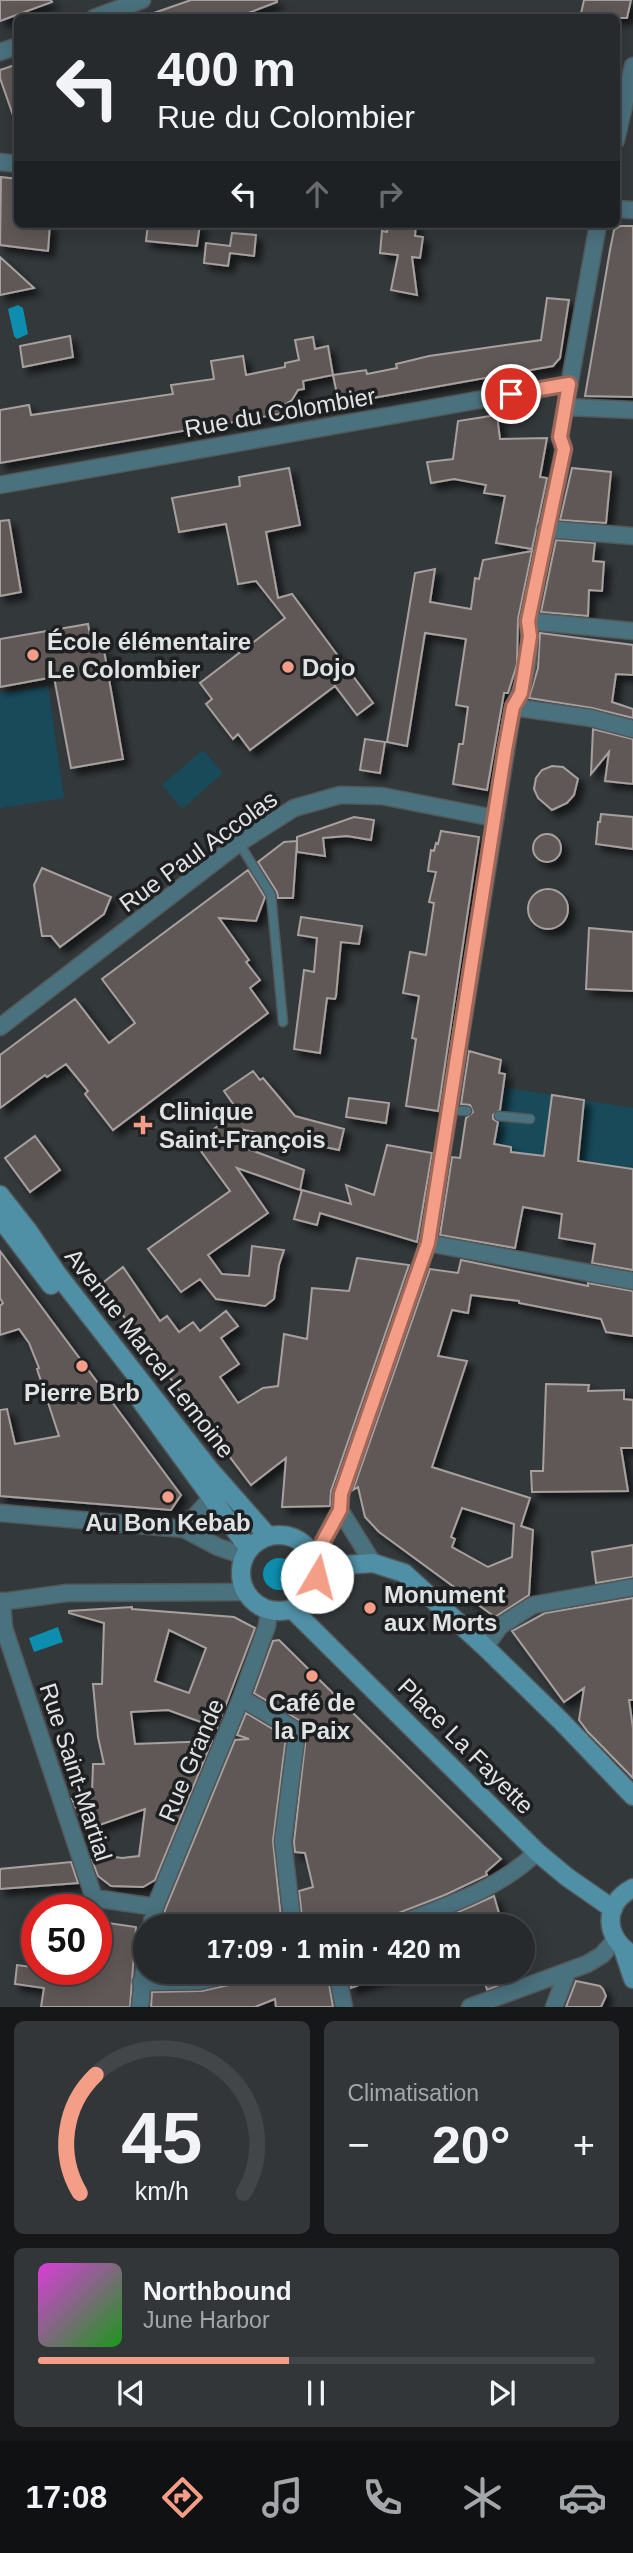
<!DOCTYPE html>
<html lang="fr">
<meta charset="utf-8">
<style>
:root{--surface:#262a2c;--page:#323638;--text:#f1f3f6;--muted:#a4a7a9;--line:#424648;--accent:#f49e87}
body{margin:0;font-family:Arial,sans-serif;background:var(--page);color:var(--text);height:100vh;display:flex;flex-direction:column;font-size:26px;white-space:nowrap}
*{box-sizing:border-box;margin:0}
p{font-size:23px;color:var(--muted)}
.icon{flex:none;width:38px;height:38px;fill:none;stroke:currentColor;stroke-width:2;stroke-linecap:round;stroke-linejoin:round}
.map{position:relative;height:2007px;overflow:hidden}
.details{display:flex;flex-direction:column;gap:14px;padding:14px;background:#151718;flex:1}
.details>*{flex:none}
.top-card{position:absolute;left:14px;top:14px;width:606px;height:214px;border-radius:10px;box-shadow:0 4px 18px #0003,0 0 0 2px var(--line);background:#262a2c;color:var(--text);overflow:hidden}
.speed{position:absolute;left:21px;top:1894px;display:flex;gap:14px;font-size:35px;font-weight:700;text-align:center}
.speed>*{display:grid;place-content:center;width:91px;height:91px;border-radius:50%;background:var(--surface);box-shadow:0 4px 18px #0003,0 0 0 2px var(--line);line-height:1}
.speed .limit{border:10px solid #d22;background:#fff;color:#111}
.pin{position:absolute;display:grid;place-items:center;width:60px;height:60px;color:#fff;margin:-30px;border:4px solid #fff;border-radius:50%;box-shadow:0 2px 7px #0007}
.me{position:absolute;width:77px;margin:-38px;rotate:8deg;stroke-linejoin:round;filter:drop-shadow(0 0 5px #0008)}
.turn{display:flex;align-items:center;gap:24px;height:147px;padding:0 28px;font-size:32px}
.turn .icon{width:91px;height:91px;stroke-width:2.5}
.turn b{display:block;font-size:49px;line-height:60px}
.lanes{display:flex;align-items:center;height:66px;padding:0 28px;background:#0003;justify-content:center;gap:35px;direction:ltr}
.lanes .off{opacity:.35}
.big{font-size:52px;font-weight:700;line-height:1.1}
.details .widget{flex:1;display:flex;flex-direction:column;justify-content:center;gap:10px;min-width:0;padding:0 24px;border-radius:10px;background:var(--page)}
.details .dial{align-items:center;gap:0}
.dial svg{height:182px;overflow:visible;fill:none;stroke:var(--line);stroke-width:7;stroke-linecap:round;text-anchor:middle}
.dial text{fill:var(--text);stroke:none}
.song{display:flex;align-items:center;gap:21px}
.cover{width:84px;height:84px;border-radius:10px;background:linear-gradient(135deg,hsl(300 70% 55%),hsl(120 70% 35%))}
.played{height:7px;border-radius:4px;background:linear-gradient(90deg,var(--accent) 45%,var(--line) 45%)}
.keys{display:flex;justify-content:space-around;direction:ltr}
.heat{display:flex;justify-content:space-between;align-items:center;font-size:38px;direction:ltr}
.details .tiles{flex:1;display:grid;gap:14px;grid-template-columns:1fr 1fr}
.widget:last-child{grid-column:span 2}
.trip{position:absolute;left:133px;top:1914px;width:402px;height:70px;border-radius:35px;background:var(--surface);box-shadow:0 4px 18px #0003,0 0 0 2px var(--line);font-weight:700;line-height:70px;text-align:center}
.menu{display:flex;height:112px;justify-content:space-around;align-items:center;background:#0f1112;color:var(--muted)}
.menu .icon{width:49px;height:49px}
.menu .current{color:var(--accent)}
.menu b{font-size:32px;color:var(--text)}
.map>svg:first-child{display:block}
</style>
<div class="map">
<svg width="633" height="2007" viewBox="0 0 633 2007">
<defs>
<filter id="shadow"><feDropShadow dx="6" dy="6" stdDeviation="3.5" flood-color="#0009"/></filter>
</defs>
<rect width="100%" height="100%" fill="#33383a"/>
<!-- green -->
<path fill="#184a5a" d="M48,686L64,798L0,808V693Z
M203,750L223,773L182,809L162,785Z
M471,1082L633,1108V1170L462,1146Z"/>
<!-- water -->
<path fill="#0d8eae" d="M18,305L23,308L28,334L17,339L14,336L8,309Z
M263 1574a16 16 0 1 1 32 0a16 16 0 1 1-32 0Z
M58,1627L63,1642L34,1652L29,1638Z"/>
<!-- building -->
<path fill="#5e5957" stroke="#a7a09f" stroke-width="2" fill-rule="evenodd" filter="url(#shadow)" d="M0,0H51L52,2L0,21Z
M191,0H277V2L235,18H148V15Z
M584,0H631L627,18H580Z
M18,64V120L15,121L0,78V70Z
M1,177L18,179V224H50L48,251L0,245Z
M148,224H200L197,246L146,241Z
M388,224H416L415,236L423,237L420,258L412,257L417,295L391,290L398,255L380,253L382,231L387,232Z
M620,226H633V397L585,396L610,250L614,230Z
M232,233L256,235L254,256L230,253L228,266L204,263L206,243L230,246Z
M0,257L34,288L0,295Z
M547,298L569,300L560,358L553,366L339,404L333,375L366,370L367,374L397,368L396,364L429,356L541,340Z
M70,336L73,357L23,367L20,346Z
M313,337L315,349L328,346L333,375L303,381L304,389L298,390L292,400L283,406L285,413L0,463V410L29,405L31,415L173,394L171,385L214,379L211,361L243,356L246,375L285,367V363L299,360L295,340Z
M497,415L500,439L547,438L540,477L547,478L532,549L496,543L505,496L484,493L486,485L454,479L431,483L427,462L453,459L458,421Z
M289,468L300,525L266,532L278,598L292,594L373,703L357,715L335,686L250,750L238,734L233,739L206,704L212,699L200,683L285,618L256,581L238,584L226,524L179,532L172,498L240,486L239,477Z
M572,468L611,472L606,523L560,520Z
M9,520L21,592L0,596V521Z
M556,540L595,543L593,561L604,562L602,591L589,590L588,616L541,612Z
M532,551L518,619L517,664L508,693H504L487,790L453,784L459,744H463L468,707L456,705L466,639L425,633L407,746L387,742L415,573L435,569L430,602L471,609L475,578L479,579L483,560Z
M88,624L92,646H95L96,651L104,650L123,759L71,768L54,677L0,687V639Z
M540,633L633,645V675L616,674L612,702L633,709V718L592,708L529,698L538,668Z
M593,729L633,739V784L605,781L609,752L591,774Z
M365,739L385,742L380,773L360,770Z
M552,766L563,767L578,779L574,795L567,803L552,810L538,798L534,789L536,778L542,770Z
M601,814L633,817V849L596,844L598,822H600Z
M354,817L374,820L371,840L347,836L323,838L325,856L297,852V842L293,898H278L277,892L258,862L284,842L297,841V837Z
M441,831L479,837L438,1111L406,1106L416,1039L412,1038L419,996L403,993L410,952L426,955L434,903L429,902L436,872L428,871L431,850L434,851L436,843L438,844Z
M533 848a14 14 0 1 1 28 0a14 14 0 1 1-28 0Z
M42,868L111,897L104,914L60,947L51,936H42L34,885Z
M248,870L265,897L256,921L219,918L249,960L246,962L260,980L250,988L268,1013L113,1130L85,1094L88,1091L66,1064L47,1077L45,1075L0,1108V1055L75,999L109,1043L135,1023L102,979Z
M528 909a20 20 0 1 1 40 0a20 20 0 1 1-40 0Z
M301,917L362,926L359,944L341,942L336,996L335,999L327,998L320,1053L294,1049L304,970L314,972L317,938L298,935Z
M589,928L633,932V991L586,989Z
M469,1051L501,1060L499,1073L505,1074L500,1110L493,1115V1119L498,1122L494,1144L511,1147V1152L544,1156L552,1095L584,1100L578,1161L633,1169V1270L592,1263L595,1244L559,1238L562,1214L523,1207L515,1248L440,1235L452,1157L460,1158L466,1118L473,1112L470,1105L461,1104Z
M253,1071L260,1080L263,1078L295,1116L344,1129L339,1150L240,1129L235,1144L304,1170L300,1190L237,1168L268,1213L208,1255L222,1274L249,1276L252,1246L284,1250L279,1265L274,1299L265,1306L216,1299L200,1279L181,1292L148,1249L230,1191L195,1143L234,1114L228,1107L233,1104L224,1091Z
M349,1098L389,1103L386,1123L346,1117Z
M35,1136L60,1170L30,1192L5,1158Z
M387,1145L432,1153L417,1242L320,1213L317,1225L294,1219L302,1190L351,1204L346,1185L374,1195Z
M0,1251L181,1495L171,1510L0,1496V1410L7,1409L15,1444L59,1436L37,1369L39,1368L29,1343L19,1329L0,1335V1306L3,1303L0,1298Z
M357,1258L409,1265L331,1491L330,1506L282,1507L286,1458L251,1485L100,1285L123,1267L160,1321L167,1316L179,1332L193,1322L200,1331L226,1311L238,1326L221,1338L239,1364L220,1377L238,1403L263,1388L278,1386L284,1334L307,1339L312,1288L349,1291Z
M461,1260L588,1286V1283L633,1291V1336L606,1332L601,1319L519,1303V1301L471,1295L468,1313L452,1310L438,1356L467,1361L432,1467L530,1498L521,1526L533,1530L529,1595L495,1617L379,1532L365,1517L358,1487L353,1490L430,1269L458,1273ZM462,1508L514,1524L512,1557L488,1567L452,1547L455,1539L451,1537Z
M546,1384L589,1385L588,1391L624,1390V1399L633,1400V1448H621L628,1491L532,1492L531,1471H543Z
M633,1545V1577L596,1583L592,1552Z
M633,1598V1700H629L633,1728V1778L588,1732L579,1720L584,1688L564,1702L512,1631L545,1613Z
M132,1607V1609L234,1617L255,1628L217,1728L168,1710L131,1712L135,1744L212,1741L155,1880L143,1887L111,1886L98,1876L92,1860H97L94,1854L122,1858L139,1856L145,1809L85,1830L72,1799L92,1793L93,1764H104L98,1737L93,1684H102L104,1623L69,1613V1611ZM169,1630L206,1648L189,1693L155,1681Z
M279,1640L501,1859L486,1872L487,1875L445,1895L388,1917L382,1927H303L299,1891L313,1887L305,1853L295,1852L294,1842L307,1727L302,1722L254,1693L273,1641Z
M246,1713L286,1737L273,1841L282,1927H162L165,1910L235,1740L249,1739L237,1735Z
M71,1862L78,1883L0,1889V1869Z
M494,1896L503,1927H422L472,1906Z
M108,1923L136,1927L130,2007H41L44,1988L15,1984L17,1965L96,1975V1933L107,1934Z
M249,1972H327L333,2007H276L275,1999L255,2007H151L152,1992L202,1991L242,1982L247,1979Z
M348,1972H390V1974L351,1988Z
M482,1972H517L519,1978L487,1990Z
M576,1981L600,1986L603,1989L606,1996L601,2007H566Z"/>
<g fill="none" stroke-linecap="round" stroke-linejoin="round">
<defs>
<path id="service" d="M239,843L271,895L283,1022
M449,1110L467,1111
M499,1116L530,1119"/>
<path id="minor" d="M94,18L142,0
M0,52L18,46
M616,140L633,66
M0,162L18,164
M616,209L633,210
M566,407L633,410
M0,485L569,384
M546,529L633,536
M528,621L633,631
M513,707L591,718L633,729
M0,1027L239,843L294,808L340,795L382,796L494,818
M428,1243L633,1281
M340,1510L373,1563
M0,1513L184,1529L218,1547L244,1556
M184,1529L212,1497
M314,1558L340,1510L341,1494L428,1243L513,707C527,684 532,648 528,621L564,449L560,437L598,224
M2,1601L4,1628L94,1898L155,1907
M0,1602L67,1593L245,1592
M485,1647L500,1626L533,1605L633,1587
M241,1698L297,1731L283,1842L293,1927
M151,1927L155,1907L241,1698L267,1626L269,1610
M392,1927C442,1907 497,1891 537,1852
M337,1972L344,2007
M141,1982L200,1981L239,1972
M140,2007L145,1959
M470,2007L587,1964L602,1955L615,1940
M554,2007L568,1971"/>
<path id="secondary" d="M0,1195L29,1232L58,1275L210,1470L268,1536
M0,1218L51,1285
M141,1401L249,1549
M241 1573a38 38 0 1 1 76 0a38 38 0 1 1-76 0Z
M317,1567L373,1563L404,1573L485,1647L563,1723L633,1796
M292,1609L537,1852L567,1877L613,1909
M633,1888C602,1904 604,1938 633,1955
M623,1949L633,1979"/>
</defs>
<!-- service casing -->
<use href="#service" stroke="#525759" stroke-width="11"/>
<!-- minor casing -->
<use href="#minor" stroke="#525759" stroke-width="19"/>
<!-- secondary casing -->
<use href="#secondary" stroke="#525759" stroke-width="21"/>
<!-- service -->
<use href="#service" stroke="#4a717e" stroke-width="8"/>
<!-- minor -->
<use href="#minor" stroke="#4a717e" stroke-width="16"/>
<!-- secondary -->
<use href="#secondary" stroke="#5090a6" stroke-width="18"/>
</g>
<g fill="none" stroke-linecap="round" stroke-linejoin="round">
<defs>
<path id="route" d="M317,1577L314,1558L340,1510L341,1494L428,1243L505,750L513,707L521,693L530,636L528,621L564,449L560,437L569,384L511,394"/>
</defs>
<!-- route casing -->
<use href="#route" stroke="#9f6758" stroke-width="18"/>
<!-- route -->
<use href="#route" stroke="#f49e87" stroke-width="12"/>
</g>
<!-- markers -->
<g fill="#f49e87" stroke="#1d1f20" stroke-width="2.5">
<circle cx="33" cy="655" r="7"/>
<circle cx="288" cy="667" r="7"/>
<path d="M139.5 1114.5h7v7h7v7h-7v7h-7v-7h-7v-7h7z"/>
<circle cx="82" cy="1366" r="7"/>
<circle cx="168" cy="1497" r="7"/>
<circle cx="370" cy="1608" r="7"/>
<circle cx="312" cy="1676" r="7"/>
</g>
<g text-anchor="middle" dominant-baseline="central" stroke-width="7" stroke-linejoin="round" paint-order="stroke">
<!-- street labels -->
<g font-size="24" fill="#e0e3e4" stroke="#1d1f20">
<text transform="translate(280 412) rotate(-10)">Rue du Colombier</text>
<text transform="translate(198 851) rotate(-36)">Rue Paul Accolas</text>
<text transform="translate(150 1353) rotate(52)">Avenue Marcel Lemoine</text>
<text transform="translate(466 1746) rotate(45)">Place La Fayette</text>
<text transform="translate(191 1760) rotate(-67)">Rue Grande</text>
<text transform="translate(76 1772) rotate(72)">Rue Saint-Martial</text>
</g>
<!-- poi labels -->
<g font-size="24" font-weight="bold" fill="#e0e3e4" stroke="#1d1f20" text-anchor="start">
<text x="47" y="641">École élémentaire<tspan x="47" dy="28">Le Colombier</tspan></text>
<text x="302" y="667">Dojo</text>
<text x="159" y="1111">Clinique<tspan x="159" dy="28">Saint-François</tspan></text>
<text x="82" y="1392" text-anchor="middle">Pierre Brb</text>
<text x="168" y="1522" text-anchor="middle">Au Bon Kebab</text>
<text x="384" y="1594">Monument<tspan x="384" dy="28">aux Morts</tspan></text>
<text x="312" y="1702" text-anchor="middle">Café de<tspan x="312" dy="28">la Paix</tspan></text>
</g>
</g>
</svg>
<div class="speed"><div class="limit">50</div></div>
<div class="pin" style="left:511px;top:394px;background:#d93025"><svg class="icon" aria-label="arrive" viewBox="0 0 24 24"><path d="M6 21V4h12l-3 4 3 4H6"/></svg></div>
<svg class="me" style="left:317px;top:1577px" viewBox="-20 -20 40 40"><circle r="19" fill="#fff"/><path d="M0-13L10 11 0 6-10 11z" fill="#f49e87"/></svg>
<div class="trip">17:09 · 1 min · 420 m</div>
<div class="top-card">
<div class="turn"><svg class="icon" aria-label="left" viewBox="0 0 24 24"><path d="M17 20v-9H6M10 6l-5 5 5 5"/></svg><div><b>400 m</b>Rue du Colombier</div></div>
<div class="lanes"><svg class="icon" aria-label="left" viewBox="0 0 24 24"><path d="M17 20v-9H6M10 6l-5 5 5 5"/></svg><svg class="icon off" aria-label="ahead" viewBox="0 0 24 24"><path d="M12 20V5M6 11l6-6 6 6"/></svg><svg class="icon off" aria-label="right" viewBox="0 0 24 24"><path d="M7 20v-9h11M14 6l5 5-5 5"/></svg></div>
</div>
</div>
<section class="details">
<div class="tiles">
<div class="widget dial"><svg viewBox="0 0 100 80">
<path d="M14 69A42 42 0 1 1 86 69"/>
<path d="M14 69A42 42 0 0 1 21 17" stroke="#f49e87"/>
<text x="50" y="56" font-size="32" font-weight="700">45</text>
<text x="50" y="72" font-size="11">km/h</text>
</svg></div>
<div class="widget"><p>Climatisation</p>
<div class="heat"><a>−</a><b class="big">20°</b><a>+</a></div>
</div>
<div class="widget">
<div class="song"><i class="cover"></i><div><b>Northbound</b><p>June Harbor</p></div></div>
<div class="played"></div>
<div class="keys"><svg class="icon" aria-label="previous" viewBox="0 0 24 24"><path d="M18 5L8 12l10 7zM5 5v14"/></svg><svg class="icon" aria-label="pause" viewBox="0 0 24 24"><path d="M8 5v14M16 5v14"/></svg><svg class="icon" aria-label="next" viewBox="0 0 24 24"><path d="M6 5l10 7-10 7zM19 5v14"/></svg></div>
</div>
</div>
</section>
<nav class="menu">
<b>17:08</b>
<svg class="icon current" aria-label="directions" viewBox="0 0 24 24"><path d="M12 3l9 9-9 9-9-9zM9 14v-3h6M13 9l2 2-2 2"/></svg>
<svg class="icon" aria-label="music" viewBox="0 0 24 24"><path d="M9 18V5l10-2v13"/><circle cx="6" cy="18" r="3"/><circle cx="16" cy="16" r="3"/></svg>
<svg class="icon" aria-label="phone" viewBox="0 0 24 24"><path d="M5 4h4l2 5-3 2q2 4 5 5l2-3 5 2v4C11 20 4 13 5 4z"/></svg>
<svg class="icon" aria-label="climate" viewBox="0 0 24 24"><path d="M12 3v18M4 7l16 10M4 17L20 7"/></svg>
<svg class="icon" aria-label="car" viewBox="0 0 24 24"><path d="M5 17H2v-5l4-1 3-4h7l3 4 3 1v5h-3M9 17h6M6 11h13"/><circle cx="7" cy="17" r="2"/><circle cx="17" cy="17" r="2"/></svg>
</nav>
